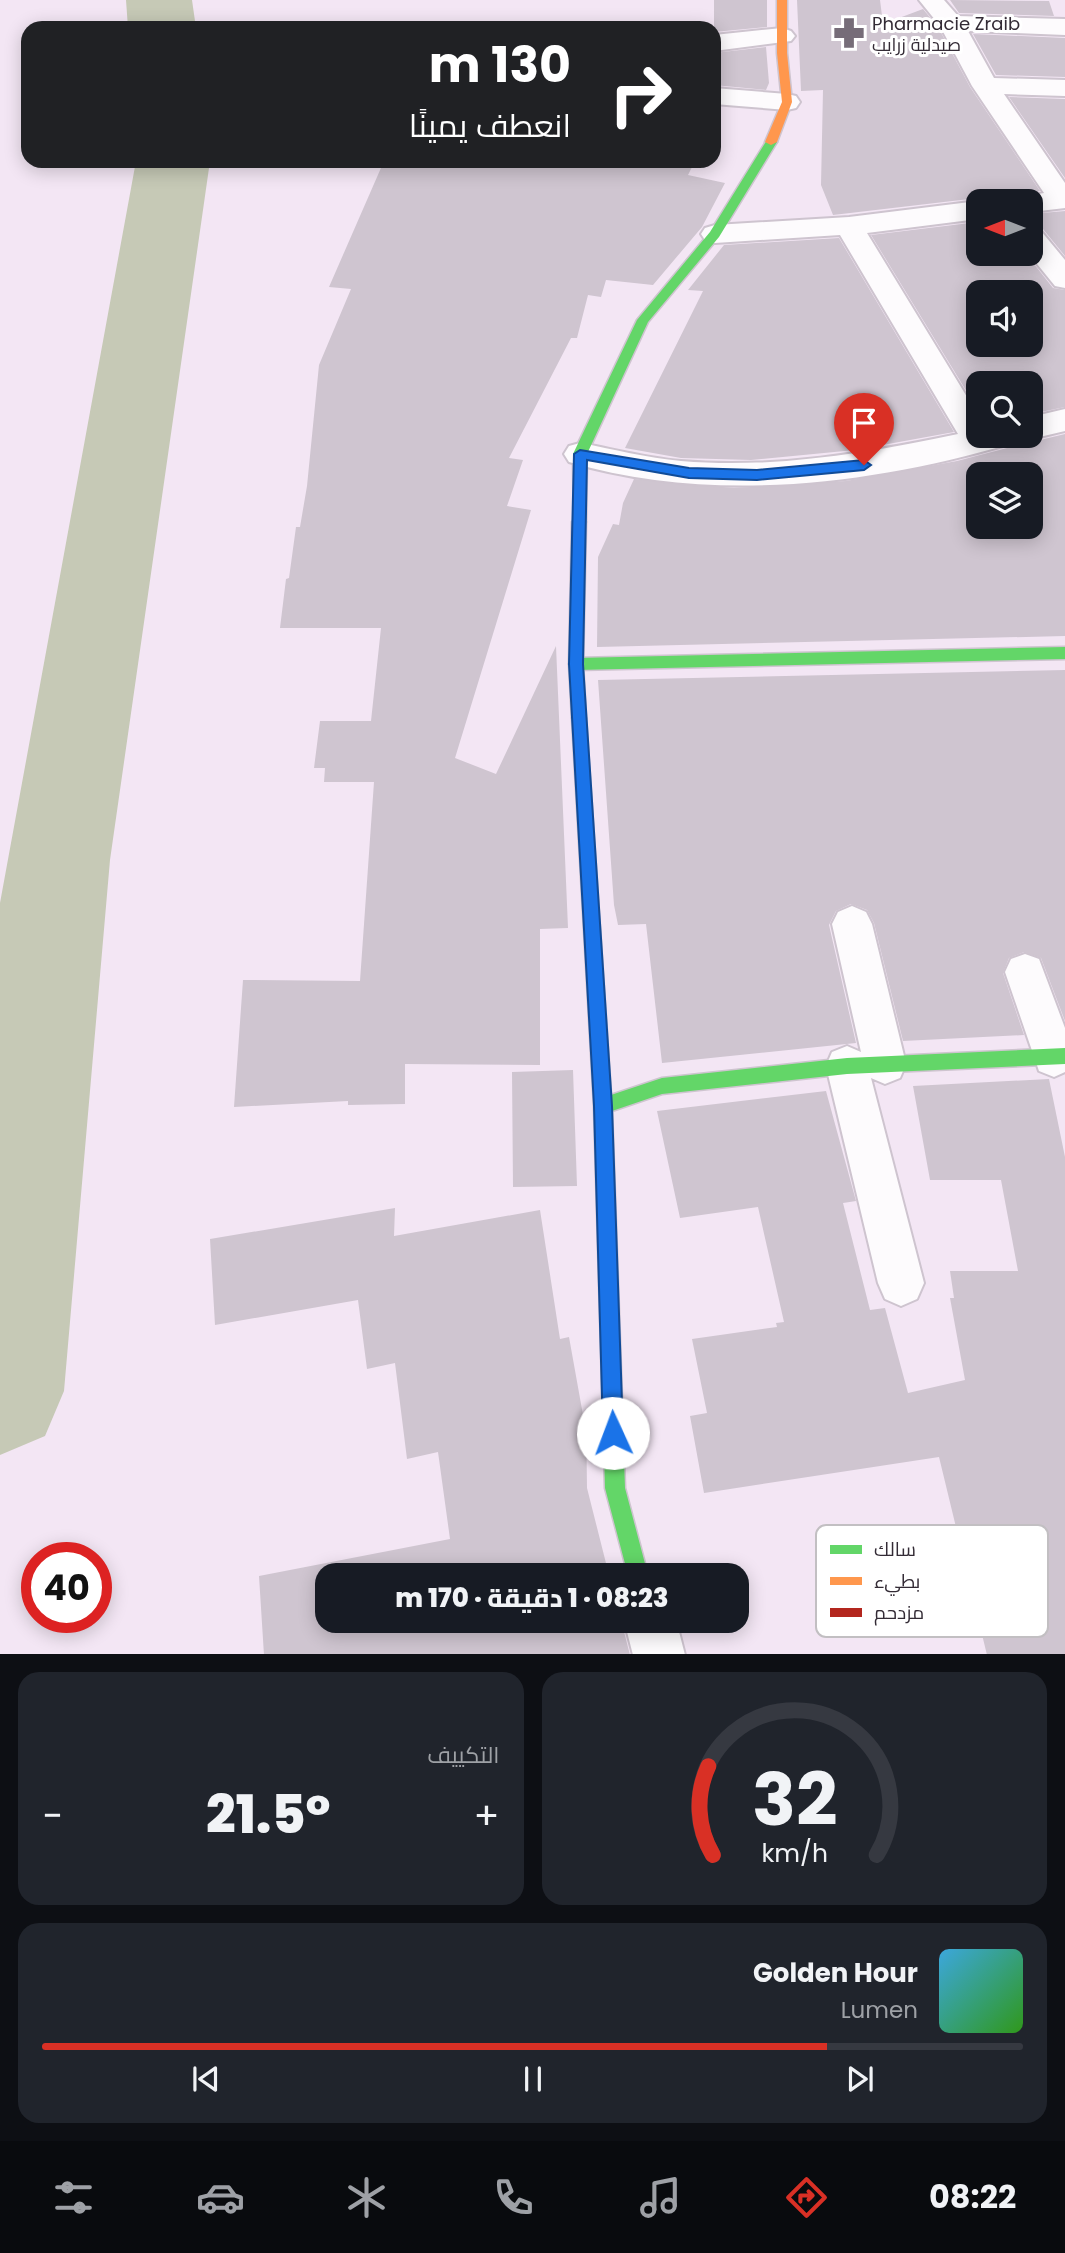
<!DOCTYPE html>
<html lang="ar">
<meta charset="utf-8">
<style>
:root{--surface:#171b24;--page:#20242c;--text:#f1f3f6;--muted:#9ea1a6;--line:#363941;--accent:#d93025}
body{margin:0;font-family:Poppins,Cairo,sans-serif;background:var(--page);color:var(--text);direction:rtl;height:100vh;display:flex;flex-direction:column;font-size:26px;white-space:nowrap}
*{box-sizing:border-box;margin:0}
p{font-size:23px;color:var(--muted)}
.icon{flex:none;width:38px;height:38px;fill:none;stroke:currentColor;stroke-width:2;stroke-linecap:round;stroke-linejoin:round}
.map{position:relative;height:1654px;overflow:hidden;direction:ltr}
.side{display:flex;flex-direction:column;gap:18px;padding:18px;background:#0d0f14;flex:1}
.side>*{flex:none}
.guide{position:absolute;left:21px;top:21px;width:700px;height:147px;border-radius:21px;box-shadow:0 4px 18px #0003;direction:rtl;background:#202124;color:#fff;overflow:hidden}
.needle{width:46px;rotate:270deg}
.buttons{position:absolute;left:966px;top:189px;display:grid;gap:14px}
.buttons a{display:grid;place-items:center;width:77px;height:77px;border-radius:14px;background:var(--surface);box-shadow:0 4px 18px #0003;font-size:35px}
.speed{position:absolute;left:21px;top:1542px;display:flex;gap:14px;font-size:35px;font-weight:700;text-align:center}
.speed>*{display:grid;place-content:center;width:91px;height:91px;border-radius:50%;background:var(--surface);box-shadow:0 4px 18px #0003;line-height:1}
.speed .limit{border:10px solid #d22;background:#fff;color:#111}
.pin{position:absolute;display:grid;place-items:center;width:60px;height:60px;color:#fff;margin:-72px -30px;border-radius:50% 50% 50% 0;rotate:-45deg;box-shadow:0 0 7px #0007}
.pin .icon{rotate:45deg}
.me{position:absolute;width:77px;margin:-38px;rotate:358deg;stroke-linejoin:round;filter:drop-shadow(0 0 5px #0008)}
.turn{display:flex;align-items:center;gap:24px;height:147px;padding:0 35px;font-size:32px}
.turn .icon{width:91px;height:91px;stroke-width:2.5}
.turn b{display:block;font-size:49px;line-height:60px}
.big{font-size:52px;font-weight:800;line-height:1.1}
.side .widget{flex:1;display:flex;flex-direction:column;justify-content:center;gap:10px;min-width:0;padding:0 24px;border-radius:21px;background:var(--page)}
.side .dial{align-items:center;gap:0}
.dial svg{height:182px;overflow:visible;fill:none;stroke:var(--line);stroke-width:7;stroke-linecap:round;text-anchor:middle}
.dial text{fill:var(--text);stroke:none}
.song{display:flex;align-items:center;gap:21px}
.cover{width:84px;height:84px;border-radius:10px;background:linear-gradient(135deg,hsl(200 70% 55%),hsl(110 70% 35%))}
.played{height:7px;border-radius:4px;background:linear-gradient(90deg,var(--accent) 80%,var(--line) 80%)}
.keys{display:flex;justify-content:space-around;direction:ltr}
.heat{display:flex;justify-content:space-between;align-items:center;font-size:38px;direction:ltr}
.side .tiles{flex:1;display:grid;gap:18px;grid-template-columns:1fr 1fr}
.widget:last-child{grid-column:span 2}
.trip{position:absolute;left:315px;top:1563px;width:434px;height:70px;border-radius:21px;background:var(--surface);box-shadow:0 4px 18px #0003;font-weight:800;line-height:70px;text-align:center;direction:rtl}
.tab-bar{display:flex;height:112px;justify-content:space-around;align-items:center;background:#090b0e;color:var(--muted)}
.tab-bar .icon{width:49px;height:49px}
.tab-bar .on{color:var(--accent)}
.tab-bar b{font-size:32px;color:var(--text)}
.map>svg:first-child{display:block}
</style>
<div class="map">
<svg width="1065" height="1655" viewBox="0 0 1065 1655">
<rect width="100%" height="100%" fill="#f3e6f4"/>
<g fill="none" stroke-linecap="round" stroke-linejoin="round">
<!-- river -->
<path fill="#c6c9b6" fill-rule="evenodd" d="M126,0H192L196,28H128Z
M136,161H210L110,860L64,1391L45,1436L0,1455V903Z"/>
</g>
<!-- building -->
<path fill="#cfc5d0" fill-rule="evenodd" d="M714,0H767V27L714,32Z
M797,0H880L883,24L923,9L938,27L970,87L1040,191L1021,194L1015,201H981L978,198L833,215L821,185L823,90L801,91Z
M950,0L1049,1L1054,16L959,13Z
M973,34L1065,38V77L996,75Z
M766,47L769,83L766,90L714,85V53Z
M1009,97L1065,99V178Z
M384,161H695L688,175L725,183L702,227L653,285L606,280L601,297L588,295L577,338H571L509,458L523,460L507,506L531,510L455,758L496,774L556,646L568,928L540,929V1065L405,1064V1104L348,1105V1101L234,1107L243,980L360,981L374,782H324L325,768H314L320,721H371L381,628H280L286,579L289,578L296,527H300L307,486L319,365L351,289L329,287Z
M1065,211V256L1043,229L1031,226V214Z
M978,222V254H1026L1053,288L1065,290V407L1031,414V383H978V410L871,235ZM978,292H1031V345H978Z
M839,238L954,432L855,450L751,460L681,458L625,448L703,291L688,290L724,245Z
M1065,434V636L597,647L598,557L613,524L619,525L623,503L634,479L734,488L846,481L957,461L1011,447L1018,436L1032,442ZM978,474H1031V527H978Z
M1065,670V1021L1041,958L1024,952L1009,958L1003,973L1024,1035L903,1041L874,923L867,910L851,904L836,911L829,925L856,1043L662,1063L646,924L618,925L614,905L598,680Z
M573,1070L577,1186L513,1187L512,1072Z
M1049,1079L1065,1157V1655H987L939,1457L704,1493L690,1416L707,1413L692,1339L777,1327L776,1323L784,1322L758,1207L680,1218L657,1111L826,1091L856,1201L843,1203L870,1310L885,1308L908,1393L965,1380L950,1298H954L950,1271H1018L1001,1180H930L913,1086Z
M395,1208L394,1236L540,1210L560,1339L569,1337L583,1415L586,1414L587,1488L609,1575H327V1620H621L630,1655H264L259,1576L450,1539L438,1452L407,1459L395,1363L367,1369L358,1300L215,1325L210,1239Z"/>
<g fill="none" stroke-linecap="round" stroke-linejoin="round">
<defs>
<path id="street" d="M919,0H944L958,16L1065,19V35L968,31L994,78L1065,80V96L1004,94L1065,183V208L1031,212V201H1018L1021,197L1044,193L972,86L940,26Z
M782,28L791,31L795,36L791,41L714,51V35Z
M714,88L787,94L796,96L800,102L796,108L787,110L714,104Z
M978,201V219L867,233L978,415V436H1015L1010,444C869,485 712,504 569,462L564,454L569,446L580,443C613,449 647,458 681,461C774,469 867,453 958,434L840,235L715,243L705,240L701,234L705,228L715,225L849,217Z
M1031,228L1041,231L1065,260V288L1055,286L1029,254Z
M1065,409V431L1031,439L1020,436H1031V417Z
M852,906L866,912L872,924L906,1064L900,1078L885,1084L871,1078L924,1283L917,1299L901,1306L885,1299L878,1283L826,1066L832,1052L847,1046L861,1052L832,924L838,912Z
M1025,954L1039,959L1065,1028V1072L1054,1077L1039,1071L1005,972L1011,959Z
M624,1620H676L685,1655H633Z"/>
<path id="fast" d="M767,140L777,142L719,237L648,322L587,454L586,522L579,527L574,526L573,454L637,320L710,232Z
M1065,647V659L576,670L569,664L576,658Z
M579,712L586,718L611,1095L662,1078L847,1058L1065,1048V1064L847,1074L662,1094L612,1111L625,1488L648,1575H628L605,1488L594,1106L572,718Z"/>
<path id="slow" d="M777,0H787V53L792,102L777,142L771,145L765,142L782,102L777,53Z"/>
<path id="jam" d="M579,517L586,522L583,664L586,718L579,724L572,718L569,664L572,522Z"/>
</defs>
<!-- street casing -->
<use href="#street" stroke="#cec4cf" stroke-width="4"/>
<!-- fast casing -->
<use href="#fast" stroke="#cec4cf" stroke-width="3"/>
<!-- slow casing -->
<use href="#slow" stroke="#cec4cf" stroke-width="3"/>
<!-- jam casing -->
<use href="#jam" stroke="#cec4cf" stroke-width="3"/>
<!-- street -->
<use href="#street" fill="#fdfbfd" fill-rule="evenodd"/>
<!-- fast -->
<use href="#fast" fill="#63d668" fill-rule="evenodd"/>
<!-- slow -->
<use href="#slow" fill="#ff974d" fill-rule="evenodd"/>
<!-- jam -->
<use href="#jam" fill="#b3261e" fill-rule="evenodd"/>
</g>
<!-- route -->
<path fill="#1a73e8" stroke="#114b97" stroke-width="2" d="M580,450L689,468L757,470L864,460L871,465L864,470L757,480L689,478L587,460L583,664L612,1106L623,1433L620,1441L613,1443L606,1441L603,1433L594,1106L569,664L574,454Z"/>
<!-- icons -->
<defs>
<symbol id="pharmacy-bare" viewBox="-9 -9 18 18"><path d="M-2-6h4v4h4v4h-4v4h-4v-4h-4v-4h4Z" fill="#766c78" stroke="#fff" stroke-width="2.5" paint-order="stroke"/></symbol>
</defs>
<g fill-rule="evenodd">
<use href="#pharmacy-bare" x="827" y="11" width="44" height="44"/>
</g>
<g text-anchor="middle" dominant-baseline="central" stroke-width="6" stroke-linejoin="round" paint-order="stroke">
<!-- far-poi labels -->
<g font-size="18" fill="#332b35" stroke="#fff" text-anchor="start">
<text x="872" y="23">Pharmacie Zraib<tspan x="872" dy="21">صيدلية زرايب</tspan></text>
</g>
</g>
<!-- legend -->
<rect x="816" y="1525" width="232" height="112" rx="10" fill="#fff" stroke="#c2bfc2" stroke-width="2"/>
<rect x="830" y="1545" width="32" height="9" fill="#63d668"/>
<rect x="830" y="1577" width="32" height="8" fill="#ff974d"/>
<rect x="830" y="1608" width="32" height="9" fill="#b3261e"/>
<g font-size="19" fill="#332b35">
<text x="874" y="1556">سالك</text>
<text x="874" y="1588">بطيء</text>
<text x="874" y="1619">مزدحم</text>
</g>
</svg>
<div class="buttons">
<a><svg class="needle" viewBox="-14 -14 28 28"><path d="M0-13l5 13h-10z" fill="#e53935"/><path d="M0 13l5-13h-10z" fill="#9ea1a6"/></svg></a>
<a><svg class="icon" aria-label="sound" viewBox="0 0 24 24"><path d="M4 9h4l5-4v14l-5-4H4zM17 9q2 3 0 6"/></svg></a>
<a><svg class="icon" aria-label="search" viewBox="0 0 24 24"><circle cx="10" cy="10" r="6"/><path d="M15 15l6 6"/></svg></a>
<a><svg class="icon" aria-label="layers" viewBox="0 0 24 24"><path d="M12 4l9 5-9 5-9-5zM3 14l9 5 9-5"/></svg></a>
</div>
<div class="speed"><div class="limit">40</div></div>
<div class="pin" style="left:864px;top:465px;background:#d93025"><svg class="icon" aria-label="arrive" viewBox="0 0 24 24"><path d="M6 21V4h12l-3 4 3 4H6"/></svg></div>
<svg class="me" style="left:613px;top:1433px" viewBox="-20 -20 40 40"><circle r="19" fill="#fff"/><path d="M0-13L10 11 0 6-10 11z" fill="#1a73e8"/></svg>
<div class="trip">08:23 · 1 دقيقة · 170 m</div>
<div class="guide">
<div class="turn"><svg class="icon" aria-label="right" viewBox="0 0 24 24"><path d="M7 20v-9h11M14 6l5 5-5 5"/></svg><div><b>130 m</b>انعطف يمينًا</div></div>
</div>
</div>
<section class="side">
<div class="tiles">
<div class="widget dial"><svg viewBox="0 0 100 80">
<path d="M14 69A42 42 0 1 1 86 69"/>
<path d="M14 69A42 42 0 0 1 12 30" stroke="#d93025"/>
<text x="50" y="56" font-size="32" font-weight="700">32</text>
<text x="50" y="72" font-size="11">km/h</text>
</svg></div>
<div class="widget"><p>التكييف</p>
<div class="heat"><a>−</a><b class="big">21.5°</b><a>+</a></div>
</div>
<div class="widget">
<div class="song"><i class="cover"></i><div><b>Golden Hour</b><p>Lumen</p></div></div>
<div class="played"></div>
<div class="keys"><svg class="icon" aria-label="previous" viewBox="0 0 24 24"><path d="M18 5L8 12l10 7zM5 5v14"/></svg><svg class="icon" aria-label="pause" viewBox="0 0 24 24"><path d="M8 5v14M16 5v14"/></svg><svg class="icon" aria-label="next" viewBox="0 0 24 24"><path d="M6 5l10 7-10 7zM19 5v14"/></svg></div>
</div>
</div>
</section>
<nav class="tab-bar">
<b>08:22</b>
<svg class="icon on" aria-label="directions" viewBox="0 0 24 24"><path d="M12 3l9 9-9 9-9-9zM9 14v-3h6M13 9l2 2-2 2"/></svg>
<svg class="icon" aria-label="music" viewBox="0 0 24 24"><path d="M9 18V5l10-2v13"/><circle cx="6" cy="18" r="3"/><circle cx="16" cy="16" r="3"/></svg>
<svg class="icon" aria-label="phone" viewBox="0 0 24 24"><path d="M5 4h4l2 5-3 2q2 4 5 5l2-3 5 2v4C11 20 4 13 5 4z"/></svg>
<svg class="icon" aria-label="climate" viewBox="0 0 24 24"><path d="M12 3v18M4 7l16 10M4 17L20 7"/></svg>
<svg class="icon" aria-label="car" viewBox="0 0 24 24"><path d="M5 17H2v-5l4-1 3-4h7l3 4 3 1v5h-3M9 17h6M6 11h13"/><circle cx="7" cy="17" r="2"/><circle cx="17" cy="17" r="2"/></svg>
<svg class="icon" aria-label="filters" viewBox="0 0 24 24"><path d="M4 7h16M4 17h16"/><circle cx="9" cy="7" r="2"/><circle cx="15" cy="17" r="2"/></svg>
</nav>
